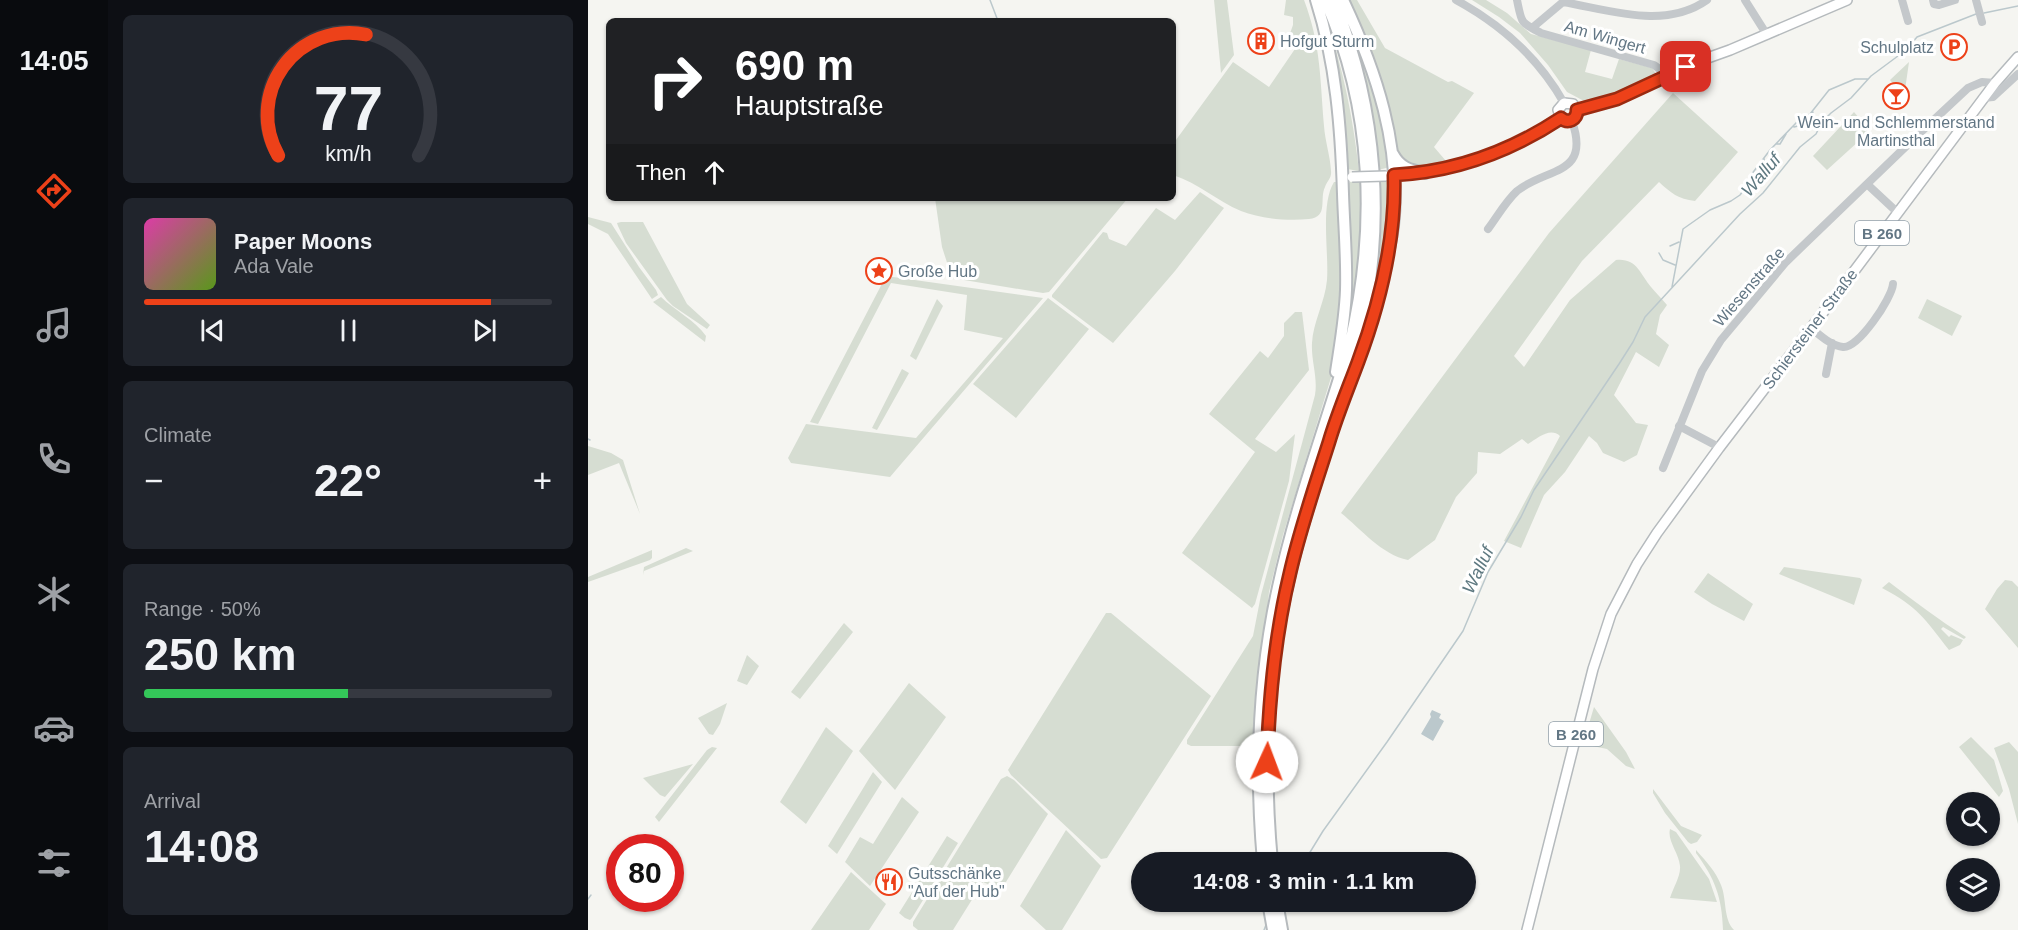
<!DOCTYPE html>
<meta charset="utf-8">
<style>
:root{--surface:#171b24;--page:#20242c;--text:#f1f3f6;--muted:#9ea1a6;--line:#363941;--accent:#ed4119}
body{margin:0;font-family:Arial,sans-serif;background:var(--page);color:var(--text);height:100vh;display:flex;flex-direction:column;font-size:22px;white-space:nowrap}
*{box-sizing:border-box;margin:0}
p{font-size:20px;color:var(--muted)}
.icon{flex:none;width:33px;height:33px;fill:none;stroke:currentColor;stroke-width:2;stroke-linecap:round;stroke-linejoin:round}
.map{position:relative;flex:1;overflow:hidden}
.drawer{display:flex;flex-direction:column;gap:15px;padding:15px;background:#0d0f14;width:480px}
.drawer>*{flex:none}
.top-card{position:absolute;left:18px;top:18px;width:570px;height:183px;border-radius:9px;box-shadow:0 2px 4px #0004;background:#202124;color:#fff;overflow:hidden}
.fabs{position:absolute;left:1358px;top:792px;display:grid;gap:12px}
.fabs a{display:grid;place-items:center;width:54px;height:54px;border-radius:50%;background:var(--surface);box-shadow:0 2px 4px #0004;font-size:30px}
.speed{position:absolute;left:18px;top:834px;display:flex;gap:12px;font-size:30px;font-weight:700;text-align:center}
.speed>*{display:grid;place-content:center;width:78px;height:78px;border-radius:50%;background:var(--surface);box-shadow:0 2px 4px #0004;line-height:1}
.speed .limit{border:9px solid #d22;background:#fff;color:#111}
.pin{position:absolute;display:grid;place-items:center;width:51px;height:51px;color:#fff;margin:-26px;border-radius:12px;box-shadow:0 3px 9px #0006}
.me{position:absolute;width:66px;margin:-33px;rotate:2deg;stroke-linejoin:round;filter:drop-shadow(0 0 4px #0008)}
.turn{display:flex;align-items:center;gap:21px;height:126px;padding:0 30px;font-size:27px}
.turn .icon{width:78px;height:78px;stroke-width:2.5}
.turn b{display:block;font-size:42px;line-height:51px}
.then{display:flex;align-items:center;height:57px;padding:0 30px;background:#0003;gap:12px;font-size:22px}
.big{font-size:45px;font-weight:600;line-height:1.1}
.drawer .widget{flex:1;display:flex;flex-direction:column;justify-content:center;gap:9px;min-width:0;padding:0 21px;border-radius:9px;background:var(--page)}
.drawer .dial{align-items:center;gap:0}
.dial svg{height:156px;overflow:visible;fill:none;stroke:var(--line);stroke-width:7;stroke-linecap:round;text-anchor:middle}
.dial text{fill:var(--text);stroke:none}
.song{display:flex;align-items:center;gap:18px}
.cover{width:72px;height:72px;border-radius:9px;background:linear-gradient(135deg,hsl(320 70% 55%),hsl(90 70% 35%))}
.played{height:6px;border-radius:3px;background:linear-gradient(90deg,var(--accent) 85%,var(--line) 85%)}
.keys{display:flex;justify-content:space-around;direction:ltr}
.heat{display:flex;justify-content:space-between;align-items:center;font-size:33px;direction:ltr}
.charge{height:9px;border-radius:4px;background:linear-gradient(90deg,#34c759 50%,var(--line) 0)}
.trip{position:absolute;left:543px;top:852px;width:345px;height:60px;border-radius:30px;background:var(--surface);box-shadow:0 2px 4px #0004;font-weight:600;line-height:60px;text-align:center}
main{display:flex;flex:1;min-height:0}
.tab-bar{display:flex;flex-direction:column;width:108px;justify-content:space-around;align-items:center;background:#090b0e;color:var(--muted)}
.tab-bar .icon{width:42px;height:42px}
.tab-bar .on{color:var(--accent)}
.tab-bar b{font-size:27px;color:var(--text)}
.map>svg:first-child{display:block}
</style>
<main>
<nav class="tab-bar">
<b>14:05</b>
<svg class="icon on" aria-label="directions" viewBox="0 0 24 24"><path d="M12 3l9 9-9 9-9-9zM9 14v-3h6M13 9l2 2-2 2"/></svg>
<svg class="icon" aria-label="music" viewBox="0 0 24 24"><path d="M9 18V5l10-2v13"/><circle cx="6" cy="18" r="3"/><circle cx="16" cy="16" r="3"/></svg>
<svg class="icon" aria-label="phone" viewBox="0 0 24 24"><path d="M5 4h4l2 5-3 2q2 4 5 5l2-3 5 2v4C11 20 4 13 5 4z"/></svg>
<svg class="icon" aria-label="climate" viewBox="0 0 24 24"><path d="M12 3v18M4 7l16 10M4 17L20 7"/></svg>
<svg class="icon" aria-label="car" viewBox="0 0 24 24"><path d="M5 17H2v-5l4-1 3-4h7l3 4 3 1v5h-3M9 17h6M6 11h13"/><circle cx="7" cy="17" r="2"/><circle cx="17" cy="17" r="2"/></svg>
<svg class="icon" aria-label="filters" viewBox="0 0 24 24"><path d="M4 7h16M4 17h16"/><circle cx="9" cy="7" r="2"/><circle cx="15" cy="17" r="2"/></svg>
</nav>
<section class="drawer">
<div class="widget dial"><svg viewBox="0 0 100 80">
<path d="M14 69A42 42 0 1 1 86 69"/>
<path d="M14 69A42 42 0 0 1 59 7" stroke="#ed4119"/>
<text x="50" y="56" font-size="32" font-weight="700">77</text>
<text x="50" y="72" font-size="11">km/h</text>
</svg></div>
<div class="widget">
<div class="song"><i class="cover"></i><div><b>Paper Moons</b><p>Ada Vale</p></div></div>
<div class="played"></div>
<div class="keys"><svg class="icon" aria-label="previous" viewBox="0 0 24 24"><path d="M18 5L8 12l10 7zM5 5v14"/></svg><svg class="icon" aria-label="pause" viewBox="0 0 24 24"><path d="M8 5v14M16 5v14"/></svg><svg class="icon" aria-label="next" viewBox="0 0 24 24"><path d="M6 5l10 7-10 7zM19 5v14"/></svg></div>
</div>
<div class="widget"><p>Climate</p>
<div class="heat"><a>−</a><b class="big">22°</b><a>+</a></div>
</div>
<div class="widget"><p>Range · 50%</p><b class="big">250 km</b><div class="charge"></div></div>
<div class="widget"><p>Arrival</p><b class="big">14:08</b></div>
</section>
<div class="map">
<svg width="1430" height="930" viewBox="0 0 1430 930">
<rect width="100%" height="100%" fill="#f5f5f1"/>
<!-- green -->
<path fill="#d6ddd2" d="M626,0H639L646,55L633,73Z
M698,0H716C733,45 732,79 736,126C737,141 742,155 743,171C744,178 739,181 737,187C731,199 741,217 721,219C700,221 673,219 653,211C629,201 610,183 585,175V144L645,62L681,87L709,46L700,39L705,25V17L696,15Z
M752,0L792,106L802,167L790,170Z
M757,0H769L797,48L860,82L864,81L886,93L846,147L858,161L857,163C840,166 827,167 812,160Z
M884,0H898L919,13L943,34L1003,50L997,72L1024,79L1031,59L1064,68L1068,74L1015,98L996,101L979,92L960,65L932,33L911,17Z
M737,16C755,67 765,117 771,171L759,169Z
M1321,62L1316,97L1302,80Z
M1085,93L1150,152L1107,201C1090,199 1083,193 1071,182L994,261L926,356L936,367L982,300L1028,260C1049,258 1052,274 1063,287C1068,293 1074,299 1079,305L1072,315L1068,334L1081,345L1071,367L1048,352L1026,395L1048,423L1060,425L1049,455L1036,462L1015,453L1009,443L1001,436L977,472L956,495L933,548L916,541L972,436C962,427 950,438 940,444L934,439L912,454L890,452L889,473L868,497L847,540L820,560C794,555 773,529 753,513L961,233Z
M1266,112L1282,131L1239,170L1225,156Z
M790,180H800L803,183C801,226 797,269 781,309Z
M774,181V245L766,303L758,339L759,185L762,182Z
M746,182H749L754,289L745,371L695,535L681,592L665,746H603L599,744V740L665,636L673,595L727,395C730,377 723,361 724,343C725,322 737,302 739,280C741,252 732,205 746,182Z
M612,192L636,208L587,271L525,343L464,297V295L515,232L519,233L521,239L538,246L568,208L587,220Z
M347,198H540L461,292L455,293L364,278L354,247Z
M0,217L23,223L51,267L68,290L70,295L64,299L20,234L0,224Z
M33,222H55L99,304L122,325L119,329L85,306L79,300L38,243L30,226L29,223Z
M298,276L455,298L302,477L203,463L200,458L218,424L328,438L415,338L376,330L379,295L303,283L230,424L222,422Z
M73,297C86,310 107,320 118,336L117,342L65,302Z
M460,298L501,329L428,418L385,384Z
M349,299L355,306L328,360L322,356Z
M1339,299L1374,316L1364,336L1330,318Z
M707,312H714L721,370L667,439L688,452L707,434L701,481L667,604L664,608L594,553L667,452L621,414L672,351L680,358L696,336V323Z
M314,369L321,373L289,430L284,428Z
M0,446L23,453L35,460L52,514L31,463L0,475Z
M98,548L105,551L56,571L55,575L56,567Z
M64,550V558L62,560L0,582V577Z
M1196,567L1272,578L1274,580L1266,605L1191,574Z
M1120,573L1165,604L1156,621L1124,604L1106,592Z
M1417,580L1424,581L1430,587V648L1397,609L1409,589Z
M1301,582C1326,601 1351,620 1378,637L1376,639L1355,627L1353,629L1361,637L1363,635L1375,640L1372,645L1361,650C1337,619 1330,607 1294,588Z
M518,613H523L623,696L519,858L513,859L423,775L420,770Z
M256,623L265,632L212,699L203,692Z
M159,655L171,666L159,685L149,681Z
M321,683L358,717L307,790L271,751Z
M139,703L132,724L125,735L121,734L110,718Z
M1006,707L1038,752L1047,769L1038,766L1019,749L995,744Z
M238,727L265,751L218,824L192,802Z
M1383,737L1406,760L1415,791L1411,797L1371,747Z
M1421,742L1430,752V824L1421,789L1406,748Z
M124,747L129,748L71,822L67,817L119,750Z
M105,764L77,797L72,795L55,778Z
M285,772L294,782L249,854L240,846Z
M419,776L426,780L460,814L413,890L395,882L365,930H330L325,926V922L413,779Z
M1065,789L1093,826L1114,835L1109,842L1103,844L1100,842L1077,813L1065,793Z
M314,797L331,812L282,886L257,862L272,837L285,844Z
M1082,829L1088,832L1121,879L1129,902L1082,898C1085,888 1093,876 1092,866C1091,853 1079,841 1082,829Z
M478,830L513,866L474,930H458L432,906Z
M359,836L370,843L324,918L322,920L317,918L311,913Z
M1108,850C1118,861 1128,872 1133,885C1139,899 1135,919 1146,930H1135C1134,897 1127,879 1108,853Z
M263,872L298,904L281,930H223Z"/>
<!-- water -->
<path fill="#bbc8cc" d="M844,710L853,714L851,718L856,721L845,741L833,734L843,717L842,714Z"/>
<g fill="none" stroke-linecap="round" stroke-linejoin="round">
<!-- stream -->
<path stroke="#bbc8cc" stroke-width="1.5" d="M402,0L410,21
M1396,13L1430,6
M1206,127L1210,126L1213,120L1219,121L1225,112
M1188,144H1192L1198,134
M1164,175L1177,171L1176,158
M1082,246L1091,242
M1071,253L1075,260L1087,265
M1084,287L1095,229L1122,210L1143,201L1152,195L1158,187L1163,175L1182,150L1208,123L1222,114L1241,90L1267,79H1280
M0,439L2,440
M716,862L735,831L799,742L875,631L900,572L933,517L946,490L1031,364L1045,342L1057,317L1152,214L1175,193L1212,147L1228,134L1234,122L1243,113L1263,98L1283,76L1318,50L1329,37L1388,14
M0,899L3,895
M676,930L678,925"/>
<defs>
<path id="major" d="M989,110L1029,99L1114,60L1142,50L1259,0
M973,118L970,110L976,103L985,104L989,110
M973,118C980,124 989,121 989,110
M801,176C865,171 918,154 973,118
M939,930L1005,669L1023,614L1049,564L1069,533L1131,448L1246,298L1407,83L1430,57"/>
<path id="highway" d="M728,0C748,63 753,128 755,194C756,226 759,258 758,290C757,318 752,345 748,372
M755,0C788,70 814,147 805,226C800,262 789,298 780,333
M805,154C812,168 823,170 837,173
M675,862C667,771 670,677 690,587C708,504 738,424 762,343C789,228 785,109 737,0
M684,862C675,766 679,668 702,574C720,495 751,421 770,343C799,227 790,110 746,0
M680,902L685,930
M689,902L694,930"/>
</defs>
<!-- major casing -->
<use href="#major" stroke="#b5babd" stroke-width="12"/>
<!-- highway casing -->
<use href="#highway" stroke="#b6babd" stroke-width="14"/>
<!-- minor -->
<path stroke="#c4c8cb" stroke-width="8" d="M868,0C914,25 950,57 976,103
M929,0C934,24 932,22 953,33L1066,65L1081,76
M1157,0L1179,35
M1314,0L1320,21
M1345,0L1346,4L1351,5L1367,0
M1388,0L1394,22
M944,28L975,2C1022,10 1077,30 1119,0
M1395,98L1405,97L1430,74
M1280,185L1309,212
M900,229C909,217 918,201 929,191C959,167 1003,176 984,121
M1223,328C1232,335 1243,346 1255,347C1270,349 1304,298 1305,284
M1238,374L1244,343
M1091,426L1127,445
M1075,468L1114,371L1133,340L1198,262L1335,130L1380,88L1394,82L1407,83"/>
<!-- major -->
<use href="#major" stroke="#fff" stroke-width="9"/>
<!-- highway -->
<use href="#highway" stroke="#fff" stroke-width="10"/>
<defs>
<path id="major-bridge" d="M764,177L798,176"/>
</defs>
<!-- major-bridge casing -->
<use href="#major-bridge" stroke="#b5babd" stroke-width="12" stroke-linecap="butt"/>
<!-- major-bridge -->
<use href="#major-bridge" stroke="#fff" stroke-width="9"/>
</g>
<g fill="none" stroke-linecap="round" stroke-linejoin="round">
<defs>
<path id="route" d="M679,762C681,698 687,635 702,573C712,529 727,486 741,442C749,415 760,389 770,362C792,303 808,238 806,175C866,172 923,151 973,118C980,124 989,120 989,110L1029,99L1098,67"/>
</defs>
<!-- route casing -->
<use href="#route" stroke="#9a2a10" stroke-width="15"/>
<!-- route -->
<use href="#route" stroke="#ed4119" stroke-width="10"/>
</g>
<!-- icons -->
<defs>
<symbol id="building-ring" viewBox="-11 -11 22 22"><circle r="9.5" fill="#fff" stroke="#ed4119" stroke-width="1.5"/><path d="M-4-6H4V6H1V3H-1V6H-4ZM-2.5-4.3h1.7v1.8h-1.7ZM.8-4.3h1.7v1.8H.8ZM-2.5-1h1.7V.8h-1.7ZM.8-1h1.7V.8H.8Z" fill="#ed4119"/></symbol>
<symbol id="parking-ring" viewBox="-11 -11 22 22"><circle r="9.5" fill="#fff" stroke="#ed4119" stroke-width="1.5"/><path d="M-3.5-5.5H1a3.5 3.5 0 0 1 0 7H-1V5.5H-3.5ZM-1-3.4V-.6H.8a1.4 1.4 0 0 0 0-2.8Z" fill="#ed4119"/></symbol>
<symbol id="bar-ring" viewBox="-11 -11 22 22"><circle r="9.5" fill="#fff" stroke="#ed4119" stroke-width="1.5"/><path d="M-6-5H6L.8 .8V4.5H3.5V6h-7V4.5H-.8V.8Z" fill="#ed4119"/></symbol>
<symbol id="sight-ring" viewBox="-11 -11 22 22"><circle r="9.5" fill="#fff" stroke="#ed4119" stroke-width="1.5"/><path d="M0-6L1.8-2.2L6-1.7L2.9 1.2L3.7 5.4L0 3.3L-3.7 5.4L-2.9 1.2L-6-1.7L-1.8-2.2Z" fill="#ed4119"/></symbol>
<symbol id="restaurant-ring" viewBox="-11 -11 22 22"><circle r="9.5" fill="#fff" stroke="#ed4119" stroke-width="1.5"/><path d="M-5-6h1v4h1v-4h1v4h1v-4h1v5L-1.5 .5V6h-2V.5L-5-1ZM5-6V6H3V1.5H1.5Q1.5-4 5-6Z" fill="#ed4119"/></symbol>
</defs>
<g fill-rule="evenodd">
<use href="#building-ring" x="658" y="26" width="30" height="30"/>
<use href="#parking-ring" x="1351" y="32" width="30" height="30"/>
<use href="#bar-ring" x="1293" y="81" width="30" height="30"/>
<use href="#sight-ring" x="276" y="256" width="30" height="30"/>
<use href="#restaurant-ring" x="286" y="867" width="30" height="30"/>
</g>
<g text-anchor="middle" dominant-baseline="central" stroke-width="6" stroke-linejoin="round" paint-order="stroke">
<!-- shield labels -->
<g fill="#fff" stroke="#919fa9" stroke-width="1.5">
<rect x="1267" y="221" width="54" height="24" rx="4.5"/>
<rect x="961" y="722" width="54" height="24" rx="4.5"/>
</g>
<g font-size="15" font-weight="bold" fill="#627684">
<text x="1294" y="233">B 260</text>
<text x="988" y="734">B 260</text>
</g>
<!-- street labels -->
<g font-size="16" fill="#627684" stroke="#fff">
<text transform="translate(1017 37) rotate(16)">Am Wingert</text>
<text transform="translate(1161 287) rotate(-49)">Wiesenstraße</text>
<text transform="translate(1222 329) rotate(-53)">Schiersteiner Straße</text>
</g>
<!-- poi labels -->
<g font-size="16" fill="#627684" stroke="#fff" text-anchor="start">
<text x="692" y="41">Hofgut Sturm</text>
<text x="1346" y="47" text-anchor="end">Schulplatz</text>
<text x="1308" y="122" text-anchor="middle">Wein- und Schlemmerstand<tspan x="1308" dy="18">Martinsthal</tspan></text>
<text x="310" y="271">Große Hub</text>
<text x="320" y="873">Gutsschänke<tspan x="320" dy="18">"Auf der Hub"</tspan></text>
</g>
<!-- water labels -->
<g font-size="18" font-style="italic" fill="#5e7981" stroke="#fff">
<text transform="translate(1173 175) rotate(-49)">Walluf</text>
<text transform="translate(890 570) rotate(-64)">Walluf</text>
</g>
</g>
</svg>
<div class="fabs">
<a><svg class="icon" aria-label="search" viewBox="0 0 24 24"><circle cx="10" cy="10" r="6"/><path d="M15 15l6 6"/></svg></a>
<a><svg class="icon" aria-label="layers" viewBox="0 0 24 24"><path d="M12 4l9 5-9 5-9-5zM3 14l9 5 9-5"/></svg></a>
</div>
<div class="speed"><div class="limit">80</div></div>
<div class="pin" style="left:1098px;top:67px;background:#d93025"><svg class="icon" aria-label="arrive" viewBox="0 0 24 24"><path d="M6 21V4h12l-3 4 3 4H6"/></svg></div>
<svg class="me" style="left:679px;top:762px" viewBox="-20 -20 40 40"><circle r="19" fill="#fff"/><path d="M0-13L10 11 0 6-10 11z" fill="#ed4119"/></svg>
<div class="trip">14:08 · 3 min · 1.1 km</div>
<div class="top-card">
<div class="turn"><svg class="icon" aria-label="right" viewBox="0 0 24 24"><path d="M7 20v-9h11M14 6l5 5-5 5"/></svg><div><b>690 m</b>Hauptstraße</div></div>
<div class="then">Then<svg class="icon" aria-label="ahead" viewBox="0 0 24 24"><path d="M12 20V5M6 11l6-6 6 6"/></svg></div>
</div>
</div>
</main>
